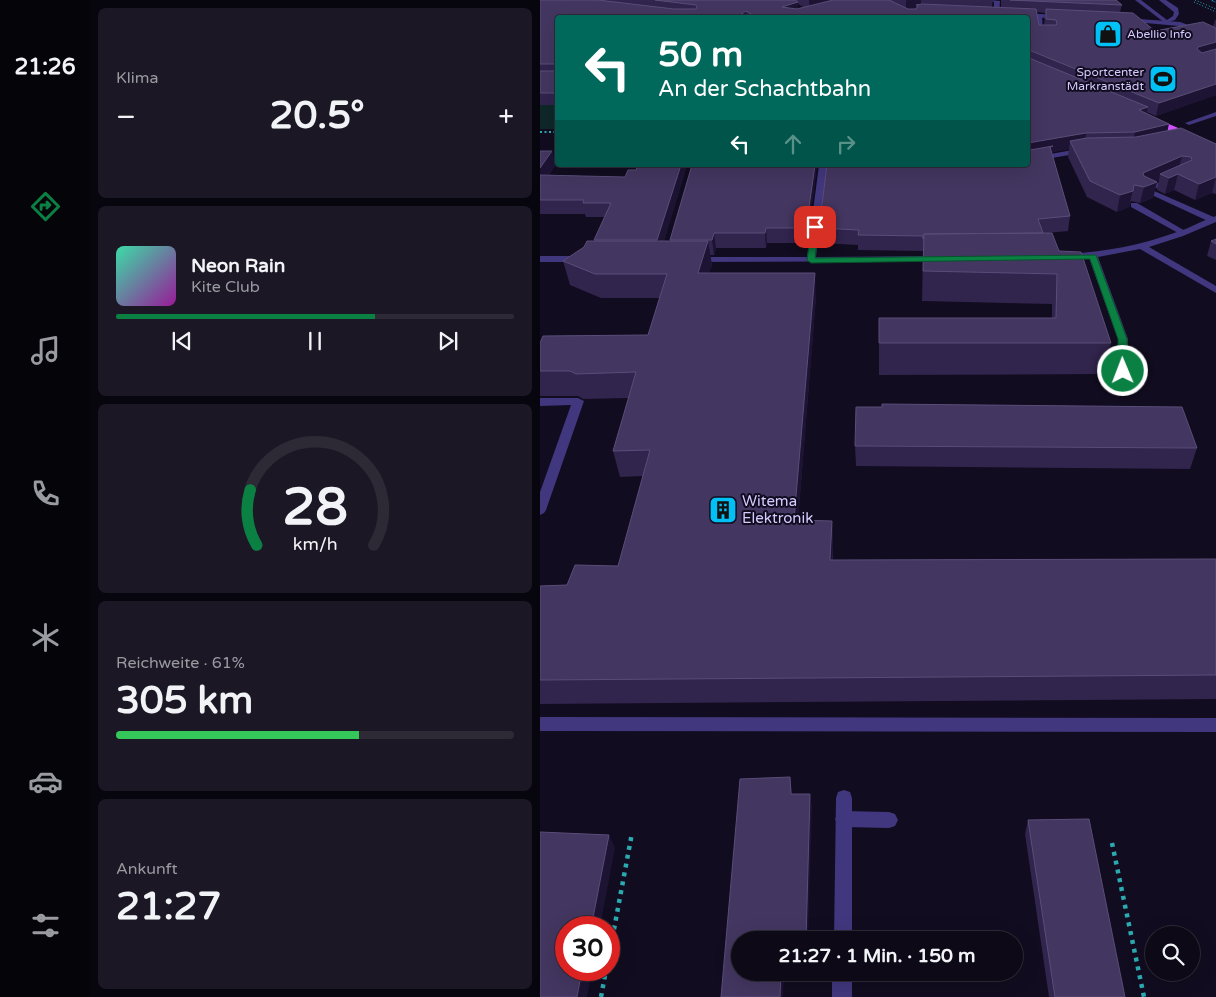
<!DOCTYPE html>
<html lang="de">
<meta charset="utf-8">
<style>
:root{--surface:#0d0917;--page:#1b1724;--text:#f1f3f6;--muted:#9a9aa1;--line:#2d2a36;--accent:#0b8043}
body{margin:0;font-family:"Varela Round",sans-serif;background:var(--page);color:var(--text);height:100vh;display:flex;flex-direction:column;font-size:19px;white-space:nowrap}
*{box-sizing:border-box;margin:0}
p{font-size:16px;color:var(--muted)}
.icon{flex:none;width:28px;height:28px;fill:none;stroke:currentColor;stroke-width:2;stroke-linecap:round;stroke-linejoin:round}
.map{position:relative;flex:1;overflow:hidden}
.drawer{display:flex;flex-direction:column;gap:8px;padding:8px;background:#07050d;width:450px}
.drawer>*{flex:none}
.hud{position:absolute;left:15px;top:15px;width:475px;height:152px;border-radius:5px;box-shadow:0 5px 20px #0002,0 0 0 1px var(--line);background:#00695c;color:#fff;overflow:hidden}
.fabs{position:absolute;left:605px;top:926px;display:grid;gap:10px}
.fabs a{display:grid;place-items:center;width:55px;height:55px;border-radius:50%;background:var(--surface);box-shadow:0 5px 20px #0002,0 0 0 1px var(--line);font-size:25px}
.speed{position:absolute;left:15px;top:916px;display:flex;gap:10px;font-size:25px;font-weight:700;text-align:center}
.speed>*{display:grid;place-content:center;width:65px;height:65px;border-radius:50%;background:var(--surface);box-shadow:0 5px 20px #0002,0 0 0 1px var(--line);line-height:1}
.speed .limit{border:8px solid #d22;background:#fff;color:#111}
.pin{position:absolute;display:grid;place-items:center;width:42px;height:42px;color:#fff;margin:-21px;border-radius:10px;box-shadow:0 2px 8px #0006}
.me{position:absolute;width:55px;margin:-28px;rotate:359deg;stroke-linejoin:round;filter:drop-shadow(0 0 4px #0008)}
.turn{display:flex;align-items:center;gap:18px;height:105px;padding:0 20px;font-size:22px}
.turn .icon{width:65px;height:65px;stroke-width:2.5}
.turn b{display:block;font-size:35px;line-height:42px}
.lanes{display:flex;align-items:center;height:48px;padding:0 20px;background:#0003;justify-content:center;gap:25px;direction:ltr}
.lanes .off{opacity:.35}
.big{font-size:38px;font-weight:700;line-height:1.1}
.drawer .card{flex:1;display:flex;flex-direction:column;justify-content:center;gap:8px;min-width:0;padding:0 18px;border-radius:8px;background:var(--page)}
.drawer .dial{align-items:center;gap:0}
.dial svg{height:130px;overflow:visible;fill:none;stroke:var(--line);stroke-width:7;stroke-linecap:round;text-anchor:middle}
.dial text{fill:var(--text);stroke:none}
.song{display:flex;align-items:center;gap:15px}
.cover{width:60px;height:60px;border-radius:8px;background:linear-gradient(135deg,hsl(160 70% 55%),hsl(300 70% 35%))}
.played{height:5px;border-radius:2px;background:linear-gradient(90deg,var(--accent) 65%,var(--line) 65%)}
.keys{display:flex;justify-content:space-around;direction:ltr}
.heat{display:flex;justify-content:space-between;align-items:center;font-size:28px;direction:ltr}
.charge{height:8px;border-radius:4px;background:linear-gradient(90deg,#34c759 61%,var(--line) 0)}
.trip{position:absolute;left:191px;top:931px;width:292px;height:50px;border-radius:25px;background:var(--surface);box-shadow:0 5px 20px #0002,0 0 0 1px var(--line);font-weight:700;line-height:50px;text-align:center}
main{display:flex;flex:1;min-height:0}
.tabs{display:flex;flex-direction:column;width:90px;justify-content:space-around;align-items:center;background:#050409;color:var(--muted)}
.tabs .icon{width:35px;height:35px}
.tabs .current{color:var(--accent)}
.tabs b{font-size:22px;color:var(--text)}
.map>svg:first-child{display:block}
</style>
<main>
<nav class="tabs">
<b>21:26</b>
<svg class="icon current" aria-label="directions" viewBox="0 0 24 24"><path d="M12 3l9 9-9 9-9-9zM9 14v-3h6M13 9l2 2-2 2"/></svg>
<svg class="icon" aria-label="music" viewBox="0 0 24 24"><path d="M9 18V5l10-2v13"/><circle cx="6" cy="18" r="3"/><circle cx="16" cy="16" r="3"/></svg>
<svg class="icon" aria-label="phone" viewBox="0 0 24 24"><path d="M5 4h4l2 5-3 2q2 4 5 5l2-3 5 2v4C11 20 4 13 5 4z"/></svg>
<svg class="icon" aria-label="climate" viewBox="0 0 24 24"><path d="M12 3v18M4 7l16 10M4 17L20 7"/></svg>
<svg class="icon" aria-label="car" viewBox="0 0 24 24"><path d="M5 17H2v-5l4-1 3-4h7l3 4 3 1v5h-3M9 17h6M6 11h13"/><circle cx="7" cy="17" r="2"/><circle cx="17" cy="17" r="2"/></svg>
<svg class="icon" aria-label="filters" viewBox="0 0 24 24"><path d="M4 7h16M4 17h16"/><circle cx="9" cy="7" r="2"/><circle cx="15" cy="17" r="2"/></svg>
</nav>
<section class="drawer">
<div class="card"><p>Klima</p>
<div class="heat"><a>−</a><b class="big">20.5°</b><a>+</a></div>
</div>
<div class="card">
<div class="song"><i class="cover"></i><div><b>Neon Rain</b><p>Kite Club</p></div></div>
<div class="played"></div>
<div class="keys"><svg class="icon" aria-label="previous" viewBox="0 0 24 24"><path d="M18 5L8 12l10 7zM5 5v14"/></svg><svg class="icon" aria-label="pause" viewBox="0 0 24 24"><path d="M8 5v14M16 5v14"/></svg><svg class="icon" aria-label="next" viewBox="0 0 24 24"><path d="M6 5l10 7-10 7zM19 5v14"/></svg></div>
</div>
<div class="card dial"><svg viewBox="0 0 100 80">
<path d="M14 69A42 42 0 1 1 86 69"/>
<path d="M14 69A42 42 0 0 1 10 35" stroke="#0b8043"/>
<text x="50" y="56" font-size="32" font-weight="700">28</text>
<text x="50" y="72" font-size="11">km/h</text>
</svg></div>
<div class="card"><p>Reichweite · 61%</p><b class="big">305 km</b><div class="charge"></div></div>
<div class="card"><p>Ankunft</p><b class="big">21:27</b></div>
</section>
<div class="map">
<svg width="676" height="997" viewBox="0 0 676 997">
<rect width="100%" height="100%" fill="#110c1f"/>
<!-- green -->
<path fill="#0f2729" d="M0,36L18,38L17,129H0Z"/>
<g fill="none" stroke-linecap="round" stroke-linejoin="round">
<!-- path-far2 -->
<path stroke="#2caab1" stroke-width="1" stroke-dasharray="1 2" stroke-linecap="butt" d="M655,0L676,9
M654,2L676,12"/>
<!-- path-far1 -->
<path stroke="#2caab1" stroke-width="2" stroke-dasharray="2 2.5" stroke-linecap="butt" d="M0,132H18"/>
<!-- path -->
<path stroke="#2caab1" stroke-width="4.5" stroke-dasharray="4 5" stroke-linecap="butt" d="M572,843L604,997
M69,956L92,833
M61,997L66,970"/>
<!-- service -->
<path fill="#41377e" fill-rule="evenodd" d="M450,0L460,1L459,15L454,14V2Z
M595,0H601L627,20L633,16L634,12L619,0H626L638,8L639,14L635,20L625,23Z
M499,14L502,16L503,32L509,33V35L497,34L496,16Z
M676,112V116L649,125L645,123Z
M544,148H547V152L488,162V158Z
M631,177L638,179L612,190L676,218V222H670L601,190Z
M591,203H597L647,232L640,234L591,207Z
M0,717L676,718V732L0,731Z
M304,811L349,812L355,814L358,820L355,826L349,828L304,827L298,825L295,819L298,813Z"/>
<!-- minor -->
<path fill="#41377e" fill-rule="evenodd" d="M480,13L520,15L523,17L520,19L478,16Z
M585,18L640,22L676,35V39L639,26L583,21Z
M279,165H287L276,257L400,256L403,257V261L152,262L150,260L155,257H267Z
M676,216V222L643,236L609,247L676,286V293L600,249L558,257L588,339V371L587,373H579L578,339L549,258L527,260L522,257L527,254C565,252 601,245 637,232C650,228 663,220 676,216Z
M0,256H42L47,259L42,262H0Z
M0,398H38L44,401L6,510L4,513L0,515V492L31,405L0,406Z
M304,790L310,792L312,798V940H294L296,798L298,792Z
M292,972H312V997H292Z"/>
<!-- primary -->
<path fill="#d251ff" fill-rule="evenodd" d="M611,119H617L676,144V149L611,123Z"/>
<defs>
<path id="rail" d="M673,0L676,1"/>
</defs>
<!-- rail casing -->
<use href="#rail" stroke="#00c1f5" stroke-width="2.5"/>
<!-- rail -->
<use href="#rail" stroke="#110c1f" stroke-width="2" stroke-dasharray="5.5" stroke-linecap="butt"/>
</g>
<!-- wall -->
<path fill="#31244d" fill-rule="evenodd" d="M0,0H453L452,7H461V0H576L582,5L580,12L615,31L673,27L675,20H676V95L616,116L606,112V114L627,131L676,144V194L672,193L655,200L634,190L625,194L617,190L619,180L616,181L617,182L613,198L600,203L591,201L589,207L577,212L547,197L528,157L529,149L513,152L512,154L530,216L528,231L507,233L519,251L571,343L564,374L339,375V318H512V304L382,301L383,251L318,250V245L280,243L279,228L488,165V18H18V105H0ZM258,4L263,7L258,8ZM497,12L505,13L504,25H499Z
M0,151H12L15,165L9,175L85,177L96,170L98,165H147L124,241H130L152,165H277L267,243H227L226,248H176L174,255H170L172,265L169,273L276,297L258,520L292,521L293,546V560L676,559V699L0,704V586L27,585L78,566L103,476L80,477L73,451L89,398L43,399L38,396H0V343L108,335L120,298H61L30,285L23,261L54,241L65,217H46L45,214H0Z
M676,239V260L667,256L671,241Z
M315,446L657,448L650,469L316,466Z
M488,820L585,997H509L485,834Z"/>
<!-- shaded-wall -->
<path fill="#1d1333" d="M269,0H312L270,10Z
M366,0H381V7L376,5V8L366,11Z
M258,2L259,13L242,7Z
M206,11V18H196Z
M676,42V53L655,59L657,49L658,47Z
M676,84V95L616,116L619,103Z
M608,107L605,120L599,110Z
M629,124L626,137L592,145L595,132Z
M546,133L544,146L530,141L529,149L513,152L512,160L488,157V143Z
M12,151L15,165L0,188V168Z
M642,156L638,171L620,174L619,180L609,185L617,182L613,198L600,203L604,187L603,173Z
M141,165H147L120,255L117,240Z
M275,165H277L267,243L266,228Z
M638,174L634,190L625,194L629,178Z
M676,177L672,193L655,200L659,184Z
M594,185L589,207L577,212L580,195Z
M226,228L227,243L226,248L225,233Z
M174,233L176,248L174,255L172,240Z
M168,241L172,265L162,297L158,273Z
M275,273L276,297L256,545L254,520Z
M292,521L293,546L291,585L290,560Z
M250,777L252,790L253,808L251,794Z
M270,794L272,807L268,940H266Z
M69,835L75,848L60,928H51Z
M42,970H52L47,997H37Z
M241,972H244L243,997H240Z"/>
<!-- building -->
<path fill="#433660" stroke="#5a4d79" d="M0,0H58L134,9H156L157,7L156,5L115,0H255L258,2L242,7L257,9L293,0H349L368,9H376L378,6L376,5L382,4L496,9L499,25H516L517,24L516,20L506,19V9L593,13L615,31L663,22L676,28V42L658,47L657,49L662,53L676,49V84L619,103L489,50V58L608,107L599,110L629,124L595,132L546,133L488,143V148L490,150L513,146L510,147L530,216L498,219L503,233L384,234L383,239V236L318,235L319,230L279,228L287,165H488V18H218L206,11L196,18H18V93H0V71H16L17,66L15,64H0Z
M470,0H576L582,5Z
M641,128L676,144V177L659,184L638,174L629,178L620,174L652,160L651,157L642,156L603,173L604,176L617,182L604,187L594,185L593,191L580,195L550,181L530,141L547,138L596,137Z
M0,151H12L0,168Z
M98,165H141L117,240H54L71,203H43L44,200H0V175L85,177L88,170H96Z
M152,165H275L266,228H226L225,233H174L172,240H130Z
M512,233L519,251L541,252L571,343H339V318H516L517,274L383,271L384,234Z
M676,239V244L671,241Z
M47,241H168L158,273H275L254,520L292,521L290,560L676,559V675L0,680V586L27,585L35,565L78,566L110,450L73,451L96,372L36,374L30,371H0V343L3,336L108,335L127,274H55L23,261L44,247Z
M342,404L642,407L657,448L315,446L316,407H342Z
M250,777L251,794H270L266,940H200V972H241L240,997H181L200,779Z
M549,819L585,997H515L488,820Z
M0,832L69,835L51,928H26V970H42L37,997H0Z"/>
<!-- route -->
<path fill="#0b8043" stroke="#07532c" d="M272,225L279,227L275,258L556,255L587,339L588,371L583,374L578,371V339L550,259L271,263L267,260Z"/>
<!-- icons -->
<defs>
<symbol id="shop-square" viewBox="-11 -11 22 22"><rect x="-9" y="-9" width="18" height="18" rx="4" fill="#00c1f5" stroke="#110c1f"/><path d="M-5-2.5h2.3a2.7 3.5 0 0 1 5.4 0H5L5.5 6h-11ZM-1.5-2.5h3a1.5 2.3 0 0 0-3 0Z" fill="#111"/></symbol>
<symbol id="stadium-square" viewBox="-11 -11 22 22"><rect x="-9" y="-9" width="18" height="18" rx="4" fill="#00c1f5" stroke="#110c1f"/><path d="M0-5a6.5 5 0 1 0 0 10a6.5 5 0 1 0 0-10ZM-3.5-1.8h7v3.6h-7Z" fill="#111"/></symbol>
<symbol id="building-square" viewBox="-11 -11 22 22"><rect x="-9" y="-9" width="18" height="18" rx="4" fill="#00c1f5" stroke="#110c1f"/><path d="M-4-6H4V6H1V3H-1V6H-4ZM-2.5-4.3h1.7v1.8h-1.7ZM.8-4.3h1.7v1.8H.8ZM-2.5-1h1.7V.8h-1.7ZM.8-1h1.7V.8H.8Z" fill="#111"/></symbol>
</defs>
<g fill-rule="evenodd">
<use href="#shop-square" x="552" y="18" width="32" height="32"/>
<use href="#stadium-square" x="607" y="63" width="32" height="32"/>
<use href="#building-square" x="167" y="494" width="32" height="32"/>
</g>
<g text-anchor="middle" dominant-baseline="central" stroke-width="4" stroke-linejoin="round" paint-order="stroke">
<!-- far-poi labels -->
<g font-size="12" fill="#d6caff" stroke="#110c1f" text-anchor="start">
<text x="587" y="34">Abellio Info</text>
<text x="604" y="72" text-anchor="end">Sportcenter<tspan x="604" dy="14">Markranstädt</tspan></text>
</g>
<!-- poi labels -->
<g font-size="15" fill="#d6caff" stroke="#110c1f" text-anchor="start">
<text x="202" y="501">Witema<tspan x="202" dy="17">Elektronik</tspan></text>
</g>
</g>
</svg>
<div class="fabs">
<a><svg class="icon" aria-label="search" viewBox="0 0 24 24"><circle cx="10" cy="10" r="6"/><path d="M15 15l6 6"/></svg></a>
</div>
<div class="speed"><div class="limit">30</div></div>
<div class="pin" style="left:275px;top:227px;background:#d93025"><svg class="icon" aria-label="arrive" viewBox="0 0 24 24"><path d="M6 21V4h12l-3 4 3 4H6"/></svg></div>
<svg class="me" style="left:583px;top:371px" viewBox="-20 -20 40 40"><circle r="17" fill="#0b8043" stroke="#fff" stroke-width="3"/><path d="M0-11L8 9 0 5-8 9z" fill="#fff"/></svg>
<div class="trip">21:27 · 1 Min. · 150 m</div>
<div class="hud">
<div class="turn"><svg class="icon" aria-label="left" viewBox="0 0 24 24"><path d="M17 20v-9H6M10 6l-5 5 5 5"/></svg><div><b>50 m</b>An der Schachtbahn</div></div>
<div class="lanes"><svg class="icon" aria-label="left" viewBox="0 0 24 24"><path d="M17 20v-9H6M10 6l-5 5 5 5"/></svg><svg class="icon off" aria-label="ahead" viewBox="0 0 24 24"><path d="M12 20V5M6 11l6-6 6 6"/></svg><svg class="icon off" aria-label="right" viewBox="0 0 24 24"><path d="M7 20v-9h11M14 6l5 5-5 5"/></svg></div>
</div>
</div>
</main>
